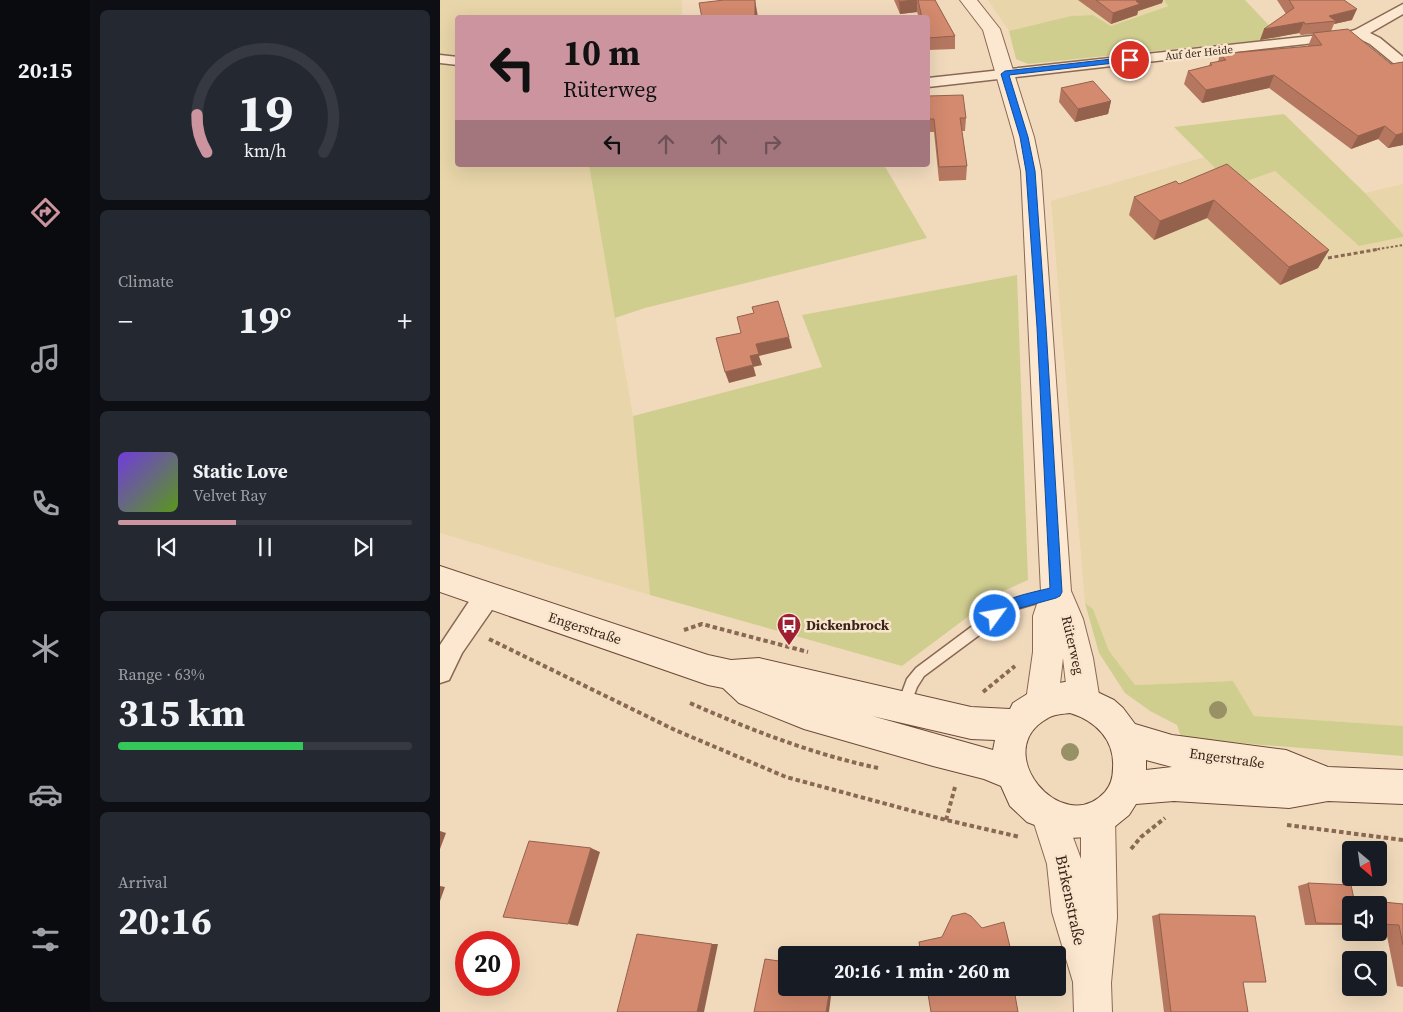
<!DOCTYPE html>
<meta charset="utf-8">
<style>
:root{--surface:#171b24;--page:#242831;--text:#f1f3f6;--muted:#9ea1a6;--line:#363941;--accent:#cc949e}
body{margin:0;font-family:"Source Serif 4",serif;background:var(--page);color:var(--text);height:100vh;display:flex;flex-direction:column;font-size:19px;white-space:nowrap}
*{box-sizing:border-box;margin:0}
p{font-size:16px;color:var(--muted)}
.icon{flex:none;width:28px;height:28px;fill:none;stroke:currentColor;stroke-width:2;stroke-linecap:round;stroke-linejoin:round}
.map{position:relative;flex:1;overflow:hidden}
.drawer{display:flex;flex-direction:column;gap:10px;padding:10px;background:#0d0f14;width:350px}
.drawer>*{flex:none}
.hud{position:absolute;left:15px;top:15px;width:475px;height:152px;border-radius:5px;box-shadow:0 5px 20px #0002;background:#cc949e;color:#111;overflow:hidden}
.needle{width:32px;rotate:151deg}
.buttons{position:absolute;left:902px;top:841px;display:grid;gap:10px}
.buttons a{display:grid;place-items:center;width:45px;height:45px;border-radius:5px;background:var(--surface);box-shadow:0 5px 20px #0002;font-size:25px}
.speed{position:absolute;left:15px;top:931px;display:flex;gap:10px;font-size:25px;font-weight:700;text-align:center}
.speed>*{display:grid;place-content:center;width:65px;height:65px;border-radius:50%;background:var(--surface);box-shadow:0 5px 20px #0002;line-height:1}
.speed .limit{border:8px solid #d22;background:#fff;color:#111}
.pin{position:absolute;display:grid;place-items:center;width:42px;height:42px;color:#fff;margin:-21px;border:2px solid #fff;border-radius:50%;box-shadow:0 1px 5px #0007}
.me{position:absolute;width:55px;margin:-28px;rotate:58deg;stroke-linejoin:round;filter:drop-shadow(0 0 4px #0008)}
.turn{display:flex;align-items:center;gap:18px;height:105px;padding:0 25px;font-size:22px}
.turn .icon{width:65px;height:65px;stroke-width:2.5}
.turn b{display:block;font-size:35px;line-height:42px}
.lanes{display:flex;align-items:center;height:48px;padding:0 25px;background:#0003;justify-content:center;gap:25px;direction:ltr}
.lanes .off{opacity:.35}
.big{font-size:38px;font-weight:700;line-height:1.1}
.drawer .widget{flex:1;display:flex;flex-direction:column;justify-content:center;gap:8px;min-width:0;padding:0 18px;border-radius:8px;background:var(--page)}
.drawer .dial{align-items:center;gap:0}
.dial svg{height:130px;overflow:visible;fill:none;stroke:var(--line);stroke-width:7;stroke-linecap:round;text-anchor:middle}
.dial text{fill:var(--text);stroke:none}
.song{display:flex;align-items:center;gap:15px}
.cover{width:60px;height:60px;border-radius:8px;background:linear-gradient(135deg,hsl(260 70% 55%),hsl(90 70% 35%))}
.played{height:5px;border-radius:2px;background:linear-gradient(90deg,var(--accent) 40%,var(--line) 40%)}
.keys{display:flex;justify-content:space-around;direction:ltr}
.heat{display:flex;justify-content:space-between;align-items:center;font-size:28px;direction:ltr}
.charge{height:8px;border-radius:4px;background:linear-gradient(90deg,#34c759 63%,var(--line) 0)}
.trip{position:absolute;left:338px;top:946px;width:288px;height:50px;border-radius:5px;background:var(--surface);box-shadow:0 5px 20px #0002;font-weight:700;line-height:50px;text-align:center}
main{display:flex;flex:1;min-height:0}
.menu{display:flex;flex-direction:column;width:90px;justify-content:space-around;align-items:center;background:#090b0e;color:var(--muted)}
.menu .icon{width:35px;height:35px}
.menu .selected{color:var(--accent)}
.menu b{font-size:22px;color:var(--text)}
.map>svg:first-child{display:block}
</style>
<main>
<nav class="menu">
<b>20:15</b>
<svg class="icon selected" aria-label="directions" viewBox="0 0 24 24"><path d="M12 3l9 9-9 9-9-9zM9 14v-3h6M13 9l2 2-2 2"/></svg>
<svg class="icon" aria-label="music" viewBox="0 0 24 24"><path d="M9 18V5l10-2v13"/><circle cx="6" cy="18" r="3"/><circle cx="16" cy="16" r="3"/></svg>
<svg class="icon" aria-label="phone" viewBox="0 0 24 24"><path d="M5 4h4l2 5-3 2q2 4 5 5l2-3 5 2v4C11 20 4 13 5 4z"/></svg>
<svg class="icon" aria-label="climate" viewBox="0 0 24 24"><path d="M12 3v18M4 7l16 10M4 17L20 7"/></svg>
<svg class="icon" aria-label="car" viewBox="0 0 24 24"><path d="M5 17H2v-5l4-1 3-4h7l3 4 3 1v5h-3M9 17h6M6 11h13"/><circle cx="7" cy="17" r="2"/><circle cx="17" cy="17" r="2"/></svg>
<svg class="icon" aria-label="filters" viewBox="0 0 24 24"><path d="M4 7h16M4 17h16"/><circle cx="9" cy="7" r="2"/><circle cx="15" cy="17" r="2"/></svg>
</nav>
<section class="drawer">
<div class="widget dial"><svg viewBox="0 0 100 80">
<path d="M14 69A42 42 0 1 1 86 69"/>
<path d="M14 69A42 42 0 0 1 8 46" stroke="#cc949e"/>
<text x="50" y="56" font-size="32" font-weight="700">19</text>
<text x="50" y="72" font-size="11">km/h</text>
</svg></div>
<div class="widget"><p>Climate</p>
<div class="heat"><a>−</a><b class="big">19°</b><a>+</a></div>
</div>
<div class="widget">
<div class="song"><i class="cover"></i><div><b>Static Love</b><p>Velvet Ray</p></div></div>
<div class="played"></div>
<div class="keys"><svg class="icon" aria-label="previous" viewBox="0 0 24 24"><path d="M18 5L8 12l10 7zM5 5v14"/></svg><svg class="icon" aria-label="pause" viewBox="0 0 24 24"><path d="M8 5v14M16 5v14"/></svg><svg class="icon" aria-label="next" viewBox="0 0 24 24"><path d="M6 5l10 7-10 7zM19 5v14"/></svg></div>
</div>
<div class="widget"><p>Range · 63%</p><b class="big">315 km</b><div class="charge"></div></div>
<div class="widget"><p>Arrival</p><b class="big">20:16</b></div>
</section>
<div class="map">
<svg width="963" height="1012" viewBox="0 0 963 1012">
<rect width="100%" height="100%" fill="#f1dabc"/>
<!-- farmland -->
<path fill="#e8d5a9" d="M0,0H242V17L18,18V165H149L193,416L210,595L0,533Z
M548,0H724L729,5L671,26L653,15L631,16L569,31Z
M765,157L793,186L835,171L919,246L963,237V726L814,716L793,681L695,685L669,651L653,609L645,603L611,201Z
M963,184V234L925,193Z"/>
<!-- green -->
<path fill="#d0ce8f" d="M724,0H805L841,38L588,64L576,59L569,31L631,16L653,15L671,26L728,6Z
M844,114L925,193L963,234V237L919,246L835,171L793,186L734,127Z
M149,165H444L487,238L205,308L175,318Z
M577,275L588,580L561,592L462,666L210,595L193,416L382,367L362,315Z
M645,603L653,609L669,651L695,685L793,681L814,716L963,726V756L822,745L741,737L737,725L710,711L685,693L659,653Z"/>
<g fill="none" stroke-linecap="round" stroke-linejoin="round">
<defs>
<path id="service" d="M614,588L618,589L620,593L618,597L573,610L484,676L477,687L468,711L463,712L458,711L457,706L467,679L476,668L566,601Z"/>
<path id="minor" d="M963,4V14L930,33L940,38L963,57V68L958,67L930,44L918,38L488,87V78L908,32L915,30Z
M0,55L18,57V65L0,63Z
M47,585L56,588L59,596L56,604L22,653L9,680L0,683V645L38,588Z"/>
<path id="tertiary" d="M520,0H537L560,29L594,137L601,171L631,591L643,619L653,658L660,701L655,712L644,717L633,712L628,701L623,658L618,701L613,712L602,717L591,712L586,701L593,652V616L601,592L581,171L574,137L543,30Z
M609,800L621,805L641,859V818L646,806L658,801L670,806L675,818L677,918L671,983L672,1012H634L633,982L612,912L607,864L592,817L597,805Z"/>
<path id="secondary" d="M0,566L268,655L291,660L319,658L531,707L570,709L573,703L592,691L603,686L630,681L653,690L674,700L683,708L695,724L732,735L846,750L888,767L963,770V804L888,801L849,808L734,801L696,804L689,815L673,828L650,837L628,838L587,822L570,806L561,786L544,779L493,766L364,729L299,703L283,688L268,685L0,592ZM630,713C656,721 675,740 673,768C673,777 671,785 665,792C622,839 548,750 608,718C614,714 623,714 630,713ZM432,716L531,739L555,740L553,750ZM706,760L732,767L706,770Z"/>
</defs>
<!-- service casing -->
<use href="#service" stroke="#8a6954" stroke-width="3"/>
<!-- minor casing -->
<use href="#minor" stroke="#8a6954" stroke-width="3"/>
<!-- tertiary casing -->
<use href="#tertiary" stroke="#8a6954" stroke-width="2"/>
<!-- secondary casing -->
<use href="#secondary" stroke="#6c4a37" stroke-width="2"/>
<!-- path-far2 -->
<path stroke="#8a6954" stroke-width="2" stroke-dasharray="2.5 2" stroke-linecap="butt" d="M933,250L963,245"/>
<!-- path-far1 -->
<path stroke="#8a6954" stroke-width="3" stroke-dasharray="4 2.5" stroke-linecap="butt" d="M888,258L940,249"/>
<!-- path -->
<path stroke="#8a6954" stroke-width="4" stroke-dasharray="4.5 3" stroke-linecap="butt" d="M244,630L262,624L368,652
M49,639L235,730L346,777L506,820L580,837
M543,692L575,666
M250,703C311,730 372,754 438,768
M506,820L515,787
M847,825L963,840
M691,849L701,837L725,818"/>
<!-- service -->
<use href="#service" fill="#fce8d0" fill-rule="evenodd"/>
<!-- minor -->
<use href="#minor" fill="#fce8d0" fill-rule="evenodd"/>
<!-- tertiary -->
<use href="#tertiary" fill="#fce8d0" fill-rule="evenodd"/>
<!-- secondary -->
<use href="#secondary" fill="#fce8d0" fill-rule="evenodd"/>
</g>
<!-- trees -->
<g fill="#989166">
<circle cx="778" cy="710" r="9"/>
<circle cx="630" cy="752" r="9"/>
</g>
<!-- wall -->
<path fill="#b5775f" d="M454,0H495L515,36V49L488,50V18H479L477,12L460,14Z
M638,0H723L722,3L698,11L697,15L671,24Z
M837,0H904L912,20L894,24L891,31L951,64L963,62V145L948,148L938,139L911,149L829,88L762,103L744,84L748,71L769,66L770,63L778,62L780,54L868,47V46L873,34L861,35L859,33L820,40L846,14Z
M621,88L671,101L668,114L635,122L619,102Z
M488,96L526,118L525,131H522L527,166L526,180L499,181L494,132H488Z
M739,184L889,250L878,268L840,285L767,218L714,240L689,215L694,197Z
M868,883L914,899L963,904V987L957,986L945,926H939V905H911V925H865L858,886Z
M719,914L803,982L808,1012H724L712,916Z"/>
<!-- shaded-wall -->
<path fill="#94614d" d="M315,0L318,17L315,18Z
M472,0H477V12L460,14L459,2Z
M699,0H723L722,3L698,11L697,15L671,24L673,13Z
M917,9L912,20L894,24L896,21L889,16Z
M864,22L859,33L820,40L824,29Z
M834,75L829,88L762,103L766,90Z
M671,101L668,114L635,122L638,109Z
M945,126L938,139L911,149L918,136Z
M963,133V145L948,148L956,135Z
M774,200L767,218L714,240L720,221Z
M889,250L878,268L840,285L849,267Z
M349,337L352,348L319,356L322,365L313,367L310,356L316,344Z
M313,365L316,376L289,383L285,372Z
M0,831L6,833L0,849Z
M151,848L160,852L138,926L128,924Z
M0,886L5,887L0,901Z
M272,944H278L264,1012H257Z
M390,988H392L389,1012H386Z"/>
<!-- building -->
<path fill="#d38a6e" stroke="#94614d" d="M284,0H315V18H262L259,3Z
M459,0H472L459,2Z
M478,0H495L515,36L488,38V18H482Z
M656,0H699L696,1L700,4L673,13Z
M849,0H904L917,9L889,16L896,21L865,24L864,22L824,29L854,8Z
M908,29L951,64L963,62V133L956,135L945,126L918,136L834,75L766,90L748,71L772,65L770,63L786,60L780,54L882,45L873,33Z
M653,81L671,101L638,109L621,88Z
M523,95L526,118H520L527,166L499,167L494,119H488V96Z
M787,164L889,250L849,267L774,200L720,221L694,197L736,181L739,184Z
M338,301L349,337L316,344L319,354L310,356L313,365L285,372L276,338L301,333L297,317L314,313L312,307Z
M89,841L151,848L128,924L63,917Z
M868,883L911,885L914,899L963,904V945L959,925L939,924V905H911V924L876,923Z
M525,913L531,916L542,928L564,922L572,955H481L479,942L502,937L512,916Z
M719,914L815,916L826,982H803L808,1012H731Z
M197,934L272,944L257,1012H177Z
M325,959L346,962V988H390L386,1012H314Z
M487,988H579L580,993L575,995L578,1012H491Z"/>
<!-- route -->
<path fill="#1a73e8" stroke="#114b97" d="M690,57L693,60L692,61L569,75L588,137L595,171L606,327L622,592L620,596L616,598L573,610L555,622L550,620L548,616C556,598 592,593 610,588L597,327L586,171L580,137L561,74L565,71Z"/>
<!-- icons -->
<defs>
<symbol id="bus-pin" viewBox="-11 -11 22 30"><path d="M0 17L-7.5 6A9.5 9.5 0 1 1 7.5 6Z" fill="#9f1f32" stroke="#f8e5cc"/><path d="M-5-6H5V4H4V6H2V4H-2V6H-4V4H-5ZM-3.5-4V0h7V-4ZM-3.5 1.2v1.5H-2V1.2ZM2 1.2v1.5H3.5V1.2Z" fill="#fff"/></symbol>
</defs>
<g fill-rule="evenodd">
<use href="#bus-pin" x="335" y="611" width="28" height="38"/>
</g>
<g text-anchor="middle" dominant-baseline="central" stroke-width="5" stroke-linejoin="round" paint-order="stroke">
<!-- far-street labels -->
<g font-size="11" fill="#38241a" stroke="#f8e5cc">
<text transform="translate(759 53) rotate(-6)">Auf der Heide</text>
</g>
<!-- poi labels -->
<g font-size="14" font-weight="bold" fill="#38241a" stroke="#f8e5cc" text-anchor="start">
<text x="366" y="625">Dickenbrock</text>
</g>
<!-- street labels -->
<g font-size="14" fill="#38241a" stroke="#f8e5cc">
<text transform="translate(145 628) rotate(18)">Engerstraße</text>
<text transform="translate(633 645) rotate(77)">Rüterweg</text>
<text transform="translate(787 758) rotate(8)">Engerstraße</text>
</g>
<!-- near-street labels -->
<g font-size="16" fill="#38241a" stroke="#f8e5cc">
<text transform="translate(631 900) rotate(78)">Birkenstraße</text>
</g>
</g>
</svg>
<div class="buttons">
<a><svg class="needle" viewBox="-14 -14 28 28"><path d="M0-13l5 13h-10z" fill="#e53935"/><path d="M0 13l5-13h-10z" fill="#9ea1a6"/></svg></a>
<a><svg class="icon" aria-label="sound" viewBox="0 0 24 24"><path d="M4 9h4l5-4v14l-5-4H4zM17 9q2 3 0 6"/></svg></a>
<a><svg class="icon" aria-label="search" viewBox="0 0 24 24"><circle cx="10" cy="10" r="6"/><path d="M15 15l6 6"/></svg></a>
</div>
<div class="speed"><div class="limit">20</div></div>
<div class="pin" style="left:690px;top:60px;background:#d93025"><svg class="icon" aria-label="arrive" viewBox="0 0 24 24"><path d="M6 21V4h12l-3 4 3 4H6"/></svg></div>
<svg class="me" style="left:555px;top:616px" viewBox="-20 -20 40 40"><circle r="17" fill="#1a73e8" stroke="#fff" stroke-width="3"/><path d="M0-11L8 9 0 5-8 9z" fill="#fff"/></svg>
<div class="trip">20:16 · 1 min · 260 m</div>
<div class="hud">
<div class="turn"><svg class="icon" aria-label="left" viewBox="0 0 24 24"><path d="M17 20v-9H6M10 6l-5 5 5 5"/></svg><div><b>10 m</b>Rüterweg</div></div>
<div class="lanes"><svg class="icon" aria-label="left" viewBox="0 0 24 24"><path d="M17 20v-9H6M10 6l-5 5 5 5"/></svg><svg class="icon off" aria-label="ahead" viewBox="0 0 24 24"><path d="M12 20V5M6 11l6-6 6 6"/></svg><svg class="icon off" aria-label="ahead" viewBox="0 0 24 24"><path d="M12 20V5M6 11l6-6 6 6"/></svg><svg class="icon off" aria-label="right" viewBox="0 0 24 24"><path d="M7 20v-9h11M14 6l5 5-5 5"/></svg></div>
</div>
</div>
</main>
